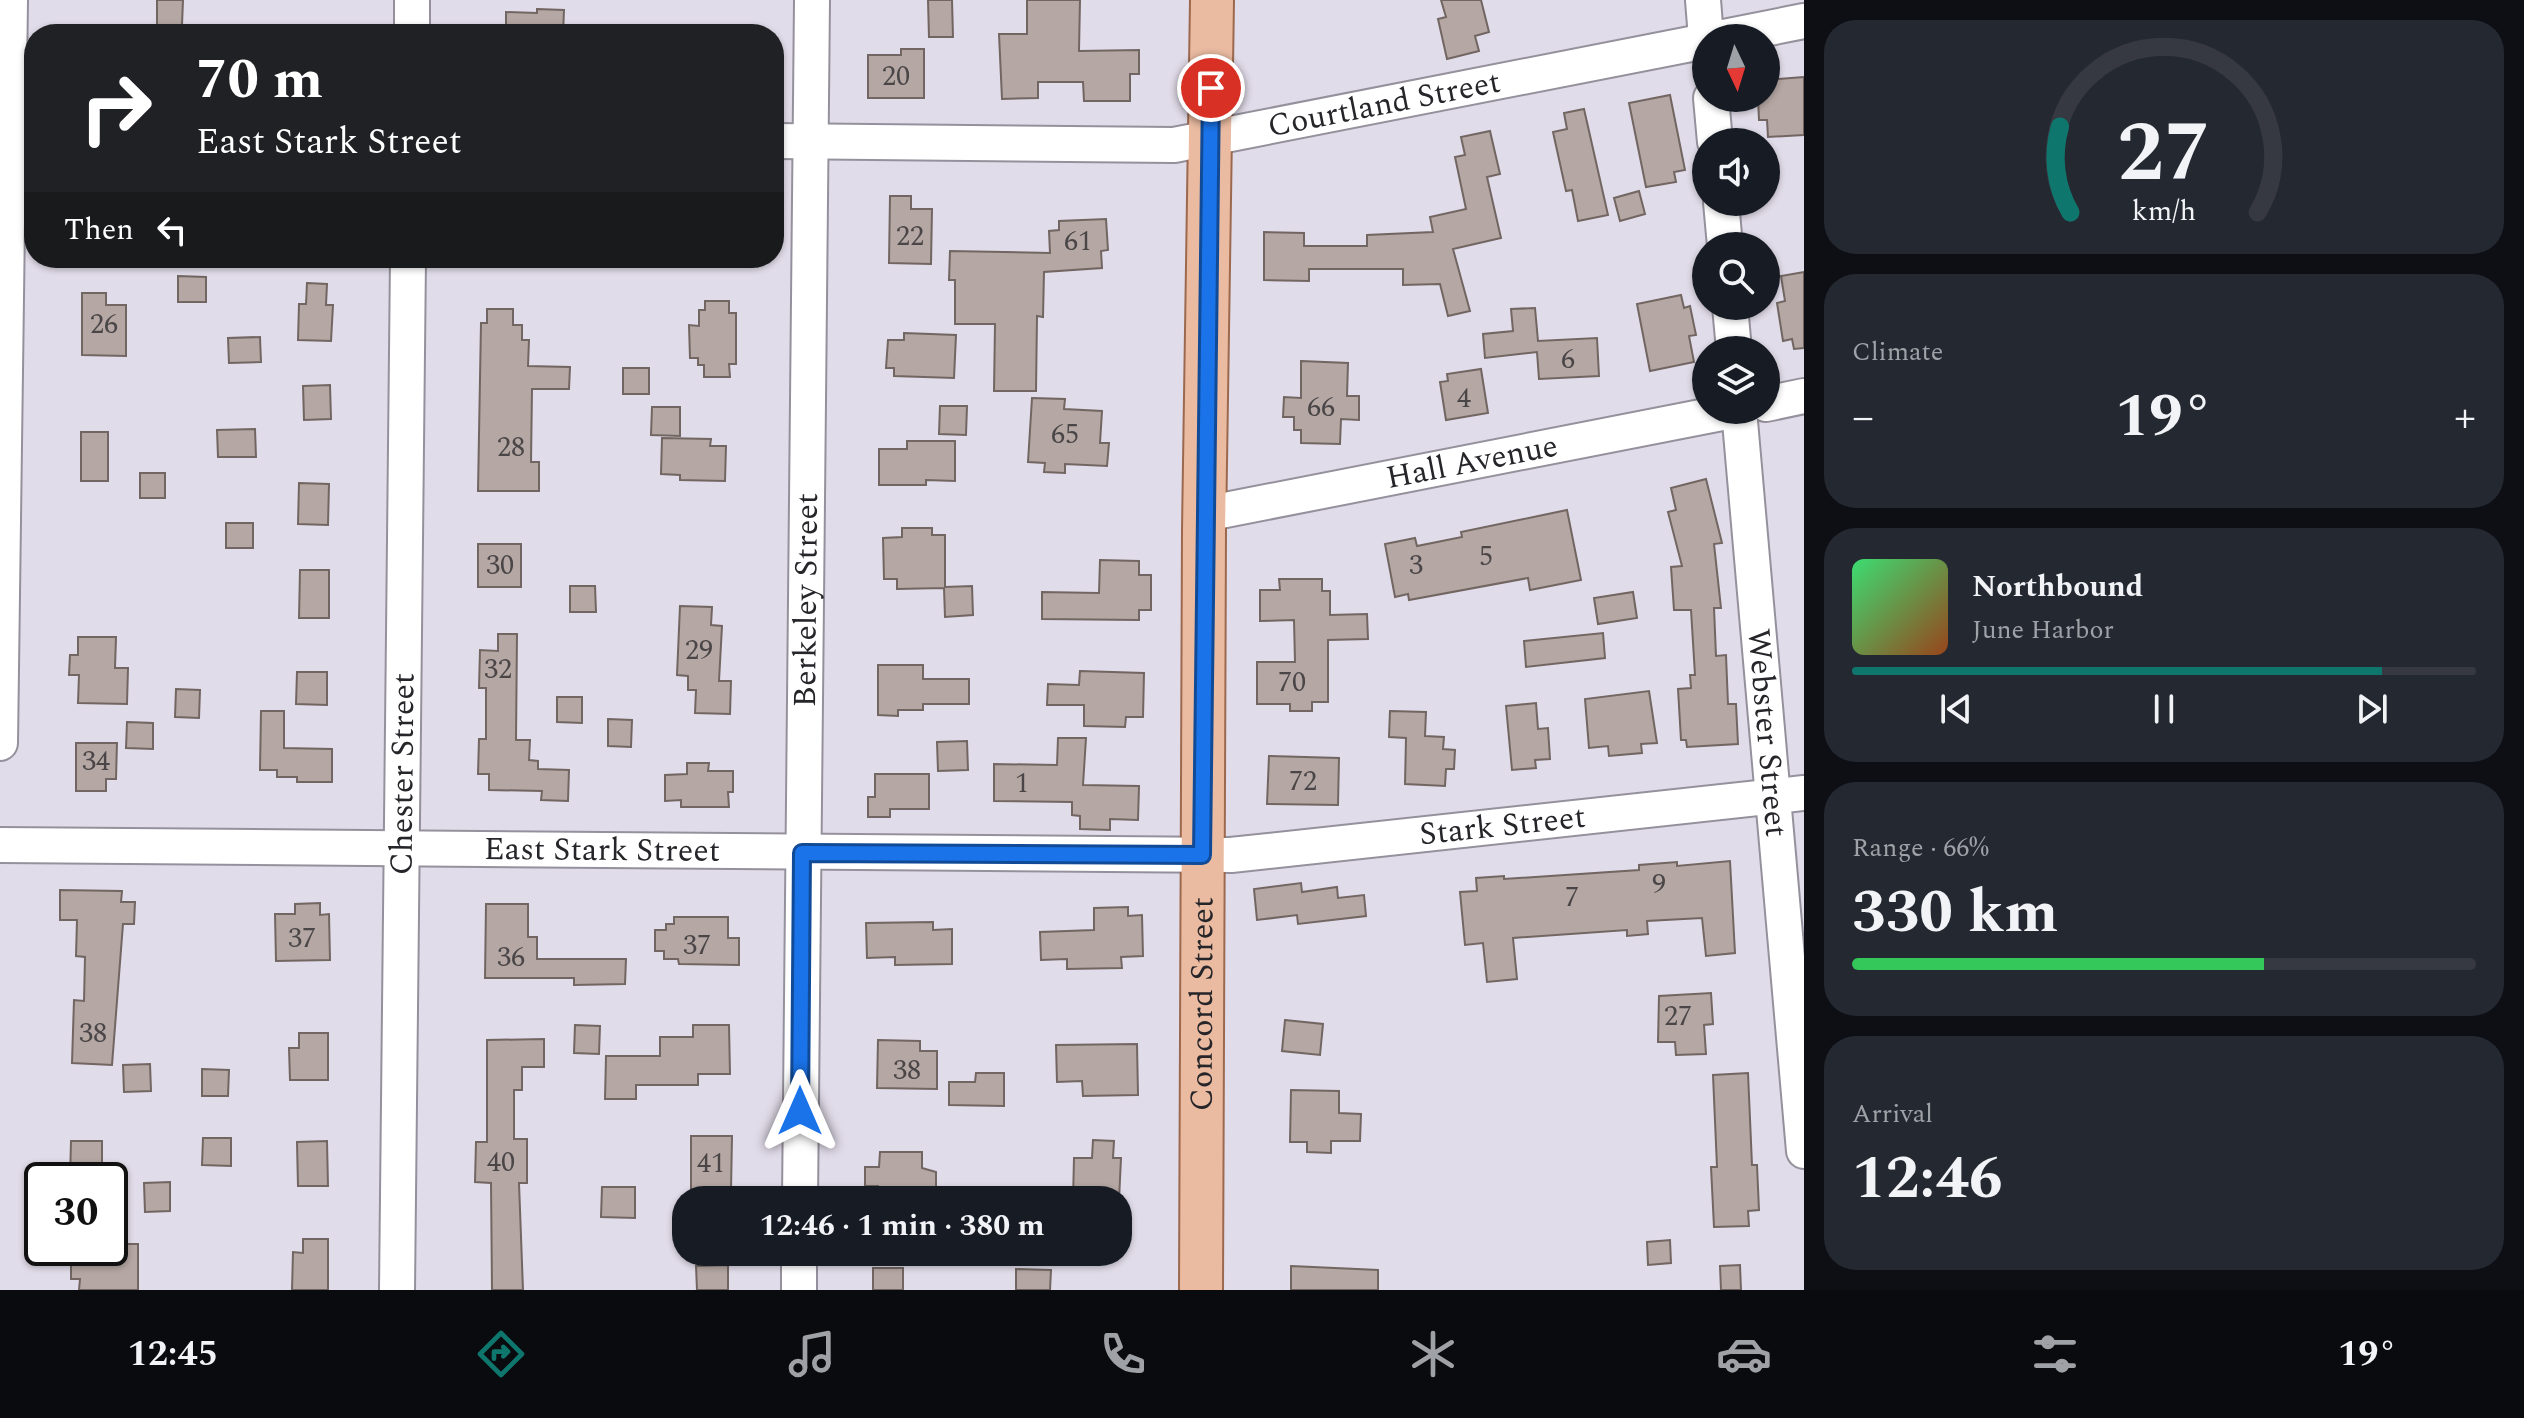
<!DOCTYPE html>
<meta charset="utf-8">
<style>
:root{--surface:#171b24;--page:#242831;--text:#f1f3f6;--muted:#9ea1a6;--line:#363941;--accent:#0f766e}
body{margin:0;font-family:Spectral,serif;background:var(--page);color:var(--text);height:100vh;display:flex;flex-direction:column;font-size:30px;white-space:nowrap}
*{box-sizing:border-box;margin:0}
p{font-size:26px;color:var(--muted)}
.icon{flex:none;width:44px;height:44px;fill:none;stroke:currentColor;stroke-width:2;stroke-linecap:round;stroke-linejoin:round}
.map{position:relative;flex:1;overflow:hidden}
.panel{display:flex;flex-direction:column;gap:20px;padding:20px;background:#0d0f14;width:720px}
.panel>*{flex:none}
.guide{position:absolute;left:24px;top:24px;width:760px;height:244px;border-radius:32px;box-shadow:0 2px 6px #0004;background:#202124;color:#fff;overflow:hidden}
.needle{width:52px;rotate:176deg}
.fabs{position:absolute;left:1692px;top:24px;display:grid;gap:16px}
.fabs a{display:grid;place-items:center;width:88px;height:88px;border-radius:50%;background:var(--surface);box-shadow:0 2px 6px #0004;font-size:40px}
.speed{position:absolute;left:24px;top:1162px;display:flex;gap:16px;font-size:40px;font-weight:700;text-align:center}
.speed>*{display:grid;place-content:center;width:104px;height:104px;border-radius:50%;background:var(--surface);box-shadow:0 2px 6px #0004;line-height:1}
.speed .limit{border:4px solid #111;border-radius:12px;background:#fff;color:#111}
.pin{position:absolute;display:grid;place-items:center;width:68px;height:68px;color:#fff;margin:-34px;border:4px solid #fff;border-radius:50%;box-shadow:0 2px 8px #0007}
.me{position:absolute;width:88px;margin:-44px;rotate:0deg;stroke-linejoin:round;filter:drop-shadow(0 0 6px #0008)}
.turn{display:flex;align-items:center;gap:28px;height:168px;padding:0 40px;font-size:36px}
.turn .icon{width:104px;height:104px;stroke-width:2.5}
.turn b{display:block;font-size:56px;line-height:68px}
.then{display:flex;align-items:center;height:76px;padding:0 40px;background:#0003;gap:16px;font-size:30px}
.big{font-size:60px;font-weight:700;line-height:1.1}
.panel .widget{flex:1;display:flex;flex-direction:column;justify-content:center;gap:12px;min-width:0;padding:0 28px;border-radius:32px;background:var(--page)}
.panel .dial{align-items:center;gap:0}
.dial svg{height:208px;overflow:visible;fill:none;stroke:var(--line);stroke-width:7;stroke-linecap:round;text-anchor:middle}
.dial text{fill:var(--text);stroke:none}
.song{display:flex;align-items:center;gap:24px}
.cover{width:96px;height:96px;border-radius:12px;background:linear-gradient(135deg,hsl(140 70% 55%),hsl(20 70% 35%))}
.played{height:8px;border-radius:4px;background:linear-gradient(90deg,var(--accent) 85%,var(--line) 85%)}
.keys{display:flex;justify-content:space-around;direction:ltr}
.heat{display:flex;justify-content:space-between;align-items:center;font-size:44px;direction:ltr}
.charge{height:12px;border-radius:6px;background:linear-gradient(90deg,#34c759 66%,var(--line) 0)}
.trip{position:absolute;left:672px;top:1186px;width:460px;height:80px;border-radius:32px;background:var(--surface);box-shadow:0 2px 6px #0004;font-weight:700;line-height:80px;text-align:center}
.tab-bar{display:flex;height:128px;justify-content:space-around;align-items:center;background:#090b0e;color:var(--muted)}
.tab-bar .icon{width:56px;height:56px}
.tab-bar .selected{color:var(--accent)}
.tab-bar b{font-size:36px;color:var(--text)}
main{display:flex;flex:1;min-height:0}
.map>svg:first-child{display:block}
</style>
<main>
<div class="map">
<svg width="1804" height="1290" viewBox="0 0 1804 1290">
<rect width="100%" height="100%" fill="#e1dce9"/>
<!-- building -->
<path fill="#b5a7a3" stroke="#726662" stroke-width="2" d="M157,0H183L182,25H157Z
M928,0H952L953,37H929Z
M1027,0H1080L1079,51L1139,50V74H1130V101H1084L1083,82H1038V98L1002,99L999,34H1027Z
M1441,0H1481L1489,32L1475,36L1479,51L1447,59L1438,19L1446,17Z
M537,9L564,10L563,34H506V12L537,13Z
M901,49H924V98H868V55H901Z
M1804,77V135L1768,137L1767,120H1759L1758,98H1766V80Z
M1670,95L1685,170L1674,172L1676,182L1646,187L1629,103Z
M1584,109L1608,215L1578,221L1572,190L1566,191L1553,132L1567,129L1564,113Z
M1490,131L1500,174L1487,177L1501,238L1453,249L1470,311L1448,316L1440,284L1403,285V269H1309V281L1264,280V232L1304,233V246H1367V235L1433,232L1430,217L1466,209L1455,157L1465,155L1461,137Z
M1639,191L1645,214L1620,221L1614,198Z
M890,196H911V209H932L931,264L889,263Z
M1106,219L1108,250L1101,251L1102,268L1044,272L1043,317L1037,316L1036,391H994L995,324H955V280H949L950,251L1050,253L1049,231L1059,230V221Z
M1804,272V348L1794,349L1792,339L1783,341L1777,303L1785,301L1781,276Z
M178,276L206,277V302H178Z
M307,283L327,284L326,305H333L331,341L298,340L299,304H306Z
M82,293H106V305H126V356L82,355Z
M1681,295L1684,308L1690,306L1696,335L1689,336L1694,362L1650,371L1637,304Z
M705,301H729V313H736V364H729L730,377H704V365H698V358H690L689,325L699,326V310H705Z
M1535,308L1538,341L1597,338L1599,376L1539,379L1537,352L1485,358L1483,334L1513,331L1511,309Z
M487,309H513V325H522V340H529L528,366L570,367L569,389H532L531,462H539V491H478L481,323H487Z
M904,333L956,335L954,378L894,376V368H886L888,340H904Z
M260,337L261,362L229,363L228,338Z
M1301,361L1348,363L1347,396H1359V420L1341,419L1340,444L1301,443V430H1294V417H1283L1284,397L1301,398Z
M623,368H649V394H623Z
M1481,369L1488,413L1446,420L1440,382L1448,381L1447,374Z
M330,385L331,419L304,420L303,386Z
M1032,398L1065,399L1064,409L1102,411L1100,443H1109L1107,466L1065,464V473L1044,472L1045,463L1028,462Z
M940,406H967L966,435L939,434Z
M652,407H680V436L651,435Z
M255,429L256,457H218L217,430Z
M81,432H108V481H81Z
M662,438L711,439L710,446H726L725,481L680,480V475L661,474Z
M907,441H955V481L926,480V485H879V449H907Z
M140,473H165V498H140Z
M1706,479L1722,543L1714,544L1721,608H1714L1716,656L1726,655L1728,704H1736L1738,744L1687,747L1686,740H1681L1678,689L1691,688L1690,675H1695L1691,610H1674L1671,567L1682,566L1668,512L1676,510L1671,488Z
M299,483L329,484L328,525L298,524Z
M1567,510L1581,580L1530,590L1528,578L1409,600L1408,594L1395,597L1385,544L1415,538L1417,546L1462,537L1461,532Z
M226,523H253V548H226Z
M902,528H932V535H945V587L972,586L973,615L945,617L944,588L897,589V579H884L883,538L902,537Z
M478,544H521V587H478Z
M1100,560L1139,561V575H1151V610H1139V620L1042,619V592L1099,593Z
M300,570H329V618H299Z
M1279,579H1322V591H1330V615L1367,614L1368,639L1328,640V702H1312V711H1290V704H1257V662H1295L1294,620L1260,621V590H1280Z
M570,586H595L596,612H570Z
M1633,592L1637,618L1598,624L1594,598Z
M680,606L712,607L711,625L722,626L719,681H731L730,714L695,713L696,690H688V676L677,675Z
M1603,633L1605,658L1526,667L1524,641Z
M498,634H517L516,740H530L529,760L538,761V769L569,770L568,801L541,800L542,791L489,790V774H478L479,739H486V688H479L480,650L498,651Z
M78,637H116L115,668H128L127,704L78,703L79,675H69L70,655H78Z
M878,665H923V679H969V704H923V710H898V716L878,715Z
M1080,671L1144,673L1143,717H1126L1125,727L1084,726V705H1047L1048,684L1079,685Z
M297,672H327V705L296,704Z
M176,689L200,690L199,718L175,717Z
M1649,691L1657,743L1641,744L1642,753L1609,756L1608,746L1589,748L1585,699Z
M557,697H582V723L557,722Z
M1536,703L1538,729L1548,728L1550,759L1535,760L1536,768L1512,770L1506,706Z
M261,711H284V748L332,749V782H297V777H277V770H260Z
M1390,711L1426,712L1425,736L1444,737L1443,749L1455,750L1454,769H1446L1445,786L1405,784L1406,738L1389,737Z
M608,719L632,720L631,747L608,746Z
M127,722L153,723V749L126,748Z
M1058,738H1086L1083,785L1139,786L1138,820L1110,819V830L1080,829V816L1072,815V802L994,801V764L1057,765Z
M967,741L968,770L938,771L937,742Z
M76,743H117L116,779H106V791H76Z
M1269,756L1339,758L1338,805L1267,804Z
M687,763H709L708,771H733V792H728L729,807H681V800L665,801V775L687,774Z
M875,774H929V809H890V817H868V797H875Z
M1730,861L1735,953L1706,956L1702,918L1647,921L1648,934L1627,936V930L1513,938L1517,979L1487,982L1483,943L1465,945L1460,892L1477,891L1476,878L1504,876V879L1639,870V865L1677,862V866Z
M1301,883L1302,892L1337,887L1338,898L1364,895L1366,916L1298,924L1297,915L1257,920L1254,889Z
M60,890L122,891L121,902H135L134,924H123L112,1065L72,1063L74,1000L84,1001L85,957L76,956L77,920H60Z
M320,903V915L329,914L330,960L276,961L275,914H295V904Z
M486,904H528V937H537V959H626L625,984L574,985V978H485Z
M1128,907V916L1142,915L1143,956L1121,957L1122,968L1067,969V959L1041,960L1040,932L1094,930V908Z
M674,917H728V938H739V965L679,964L678,959H664V951H655V930H666V924H674Z
M933,922V930L952,929V964L895,965V957L867,958L866,923Z
M1711,993L1713,1024L1704,1025L1706,1054L1676,1055L1675,1042H1658L1659,996Z
M1285,1020L1323,1024L1320,1055L1282,1051Z
M575,1025L600,1026L599,1054L574,1053Z
M693,1025H729L730,1074H698V1085H636V1099H605L606,1056H660V1037H693Z
M299,1033H328V1080H290L289,1048H299Z
M544,1039V1067H522V1090H514V1139H527V1183H519L523,1290H492L491,1183L475,1182L476,1142H487V1040Z
M878,1040L920,1041V1051H937V1089L877,1088Z
M1137,1044L1138,1095L1083,1096L1082,1081L1057,1082L1056,1045Z
M150,1064L151,1091L124,1092L123,1065Z
M202,1069L229,1070L228,1096H202Z
M976,1073H1004V1106L949,1105V1082H975Z
M1748,1073L1752,1165H1757L1759,1210L1748,1211L1749,1226L1714,1227L1711,1167H1717L1713,1075Z
M1291,1090L1339,1091V1113L1361,1114L1360,1141H1331V1153L1307,1152V1142H1290Z
M691,1136H732L731,1190H715V1200H691Z
M203,1138H231V1166L202,1165Z
M1093,1140L1114,1141L1113,1158H1121L1119,1200H1073L1074,1158H1092Z
M71,1141H102V1180H70Z
M327,1141L328,1186H298L297,1142Z
M880,1152H922V1168L936,1172V1200H878V1186H865V1167H879Z
M170,1182V1211L145,1212L144,1183Z
M602,1187H635V1218L601,1217Z
M303,1239H328V1290H292L293,1252L303,1253Z
M1670,1240L1671,1263L1648,1265L1647,1242Z
M110,1244H138V1290H79L80,1279H71V1259H78V1248H110Z
M728,1265V1290H697L696,1266Z
M1740,1265L1741,1290H1721L1720,1266Z
M1291,1266L1378,1270V1290H1291Z
M873,1268H903V1290H873Z
M1016,1269L1051,1270L1050,1290H1016Z"/>
<g fill="none" stroke-linecap="round" stroke-linejoin="round">
<defs>
<g id="minor">
<path d="M1703,0L1706,38"/>
<path d="M412,34V0"/>
<path d="M1719,38L1804,21"/>
<path d="M1711,98L1715,142"/>
<path id="s1" d="M774,141L1174,145L1706,41"/>
<path d="M1721,202L1725,246"/>
<path d="M1730,306L1734,350"/>
<path d="M1766,404L1804,396"/>
<path id="s2" d="M1739,410L1804,1151"/>
<path id="s3" d="M1205,514L1737,410"/>
<path d="M0,743L10,0"/>
<path id="s4" d="M0,845L1231,855L1804,793"/>
<path id="s5" d="M800,1200L812,0"/>
<path id="s6" d="M397,1290L408,258"/>
<path d="M799,1290V1252"/>
</g>
<g id="major">
<path id="s7" d="M1201,1290L1204,530L1212,0"/>
</g>
</defs>
<!-- minor casing -->
<use href="#minor" stroke="#95919c" stroke-width="38"/>
<!-- major casing -->
<use href="#major" stroke="#9c694e" stroke-width="46"/>
<!-- minor -->
<use href="#minor" stroke="#fff" stroke-width="34"/>
<!-- major -->
<use href="#major" stroke="#eabba1" stroke-width="42"/>
</g>
<g fill="none" stroke-linecap="round" stroke-linejoin="round">
<defs>
<path id="route" d="M800,1111L802,853L1202,855L1211,88"/>
</defs>
<!-- route casing -->
<use href="#route" stroke="#114b97" stroke-width="20"/>
<!-- route -->
<use href="#route" stroke="#1a73e8" stroke-width="14"/>
</g>
<g text-anchor="middle" dominant-baseline="central" stroke-width="6" stroke-linejoin="round" paint-order="stroke">
<!-- number labels -->
<g font-size="28" fill="#4a4648">
<text x="896" y="76">20</text>
<text x="910" y="236">22</text>
<text x="1078" y="241">61</text>
<text x="104" y="324">26</text>
<text x="1568" y="359">6</text>
<text x="1464" y="398">4</text>
<text x="1321" y="407">66</text>
<text x="1065" y="434">65</text>
<text x="511" y="447">28</text>
<text x="1486" y="556">5</text>
<text x="500" y="565">30</text>
<text x="1416" y="565">3</text>
<text x="699" y="650">29</text>
<text x="498" y="669">32</text>
<text x="1292" y="682">70</text>
<text x="96" y="761">34</text>
<text x="1303" y="781">72</text>
<text x="1022" y="783">1</text>
<text x="1659" y="884">9</text>
<text x="1572" y="897">7</text>
<text x="302" y="938">37</text>
<text x="697" y="945">37</text>
<text x="511" y="957">36</text>
<text x="1678" y="1016">27</text>
<text x="93" y="1033">38</text>
<text x="907" y="1070">38</text>
<text x="501" y="1162">40</text>
<text x="711" y="1163">41</text>
</g>
<!-- street labels -->
<g font-size="32" fill="#262529" stroke="#e1dce9">
<text stroke="none"><textPath href="#s1" startOffset="614">Courtland Street</textPath></text>
<text stroke="none"><textPath href="#s3" startOffset="272">Hall Avenue</textPath></text>
<text stroke="none"><textPath href="#s5" startOffset="600">Berkeley Street</textPath></text>
<text stroke="none"><textPath href="#s2" startOffset="324">Webster Street</textPath></text>
<text stroke="none"><textPath href="#s6" startOffset="516">Chester Street</textPath></text>
<text stroke="none"><textPath href="#s4" startOffset="1504">Stark Street</textPath></text>
<text stroke="none"><textPath href="#s4" startOffset="602">East Stark Street</textPath></text>
<text stroke="none"><textPath href="#s7" startOffset="286">Concord Street</textPath></text>
</g>
</g>
</svg>
<div class="fabs">
<a><svg class="needle" viewBox="-14 -14 28 28"><path d="M0-13l5 13h-10z" fill="#e53935"/><path d="M0 13l5-13h-10z" fill="#9ea1a6"/></svg></a>
<a><svg class="icon" aria-label="sound" viewBox="0 0 24 24"><path d="M4 9h4l5-4v14l-5-4H4zM17 9q2 3 0 6"/></svg></a>
<a><svg class="icon" aria-label="search" viewBox="0 0 24 24"><circle cx="10" cy="10" r="6"/><path d="M15 15l6 6"/></svg></a>
<a><svg class="icon" aria-label="layers" viewBox="0 0 24 24"><path d="M12 4l9 5-9 5-9-5zM3 14l9 5 9-5"/></svg></a>
</div>
<div class="speed"><div class="limit">30</div></div>
<div class="pin" style="left:1211px;top:88px;background:#d93025"><svg class="icon" aria-label="arrive" viewBox="0 0 24 24"><path d="M6 21V4h12l-3 4 3 4H6"/></svg></div>
<svg class="me" style="left:800px;top:1111px" viewBox="-20 -20 40 40"><path d="M0-17L14 15 0 8-14 15z" fill="#1a73e8" stroke="#fff" stroke-width="4"/></svg>
<div class="trip">12:46 · 1 min · 380 m</div>
<div class="guide">
<div class="turn"><svg class="icon" aria-label="right" viewBox="0 0 24 24"><path d="M7 20v-9h11M14 6l5 5-5 5"/></svg><div><b>70 m</b>East Stark Street</div></div>
<div class="then">Then<svg class="icon" aria-label="left" viewBox="0 0 24 24"><path d="M17 20v-9H6M10 6l-5 5 5 5"/></svg></div>
</div>
</div>
<section class="panel">
<div class="widget dial"><svg viewBox="0 0 100 80">
<path d="M14 69A42 42 0 1 1 86 69"/>
<path d="M14 69A42 42 0 0 1 10 36" stroke="#0f766e"/>
<text x="50" y="56" font-size="32" font-weight="700">27</text>
<text x="50" y="72" font-size="11">km/h</text>
</svg></div>
<div class="widget"><p>Climate</p>
<div class="heat"><a>−</a><b class="big">19°</b><a>+</a></div>
</div>
<div class="widget">
<div class="song"><i class="cover"></i><div><b>Northbound</b><p>June Harbor</p></div></div>
<div class="played"></div>
<div class="keys"><svg class="icon" aria-label="previous" viewBox="0 0 24 24"><path d="M18 5L8 12l10 7zM5 5v14"/></svg><svg class="icon" aria-label="pause" viewBox="0 0 24 24"><path d="M8 5v14M16 5v14"/></svg><svg class="icon" aria-label="next" viewBox="0 0 24 24"><path d="M6 5l10 7-10 7zM19 5v14"/></svg></div>
</div>
<div class="widget"><p>Range · 66%</p><b class="big">330 km</b><div class="charge"></div></div>
<div class="widget"><p>Arrival</p><b class="big">12:46</b></div>
</section>
</main>
<nav class="tab-bar">
<b>12:45</b>
<svg class="icon selected" aria-label="directions" viewBox="0 0 24 24"><path d="M12 3l9 9-9 9-9-9zM9 14v-3h6M13 9l2 2-2 2"/></svg>
<svg class="icon" aria-label="music" viewBox="0 0 24 24"><path d="M9 18V5l10-2v13"/><circle cx="6" cy="18" r="3"/><circle cx="16" cy="16" r="3"/></svg>
<svg class="icon" aria-label="phone" viewBox="0 0 24 24"><path d="M5 4h4l2 5-3 2q2 4 5 5l2-3 5 2v4C11 20 4 13 5 4z"/></svg>
<svg class="icon" aria-label="climate" viewBox="0 0 24 24"><path d="M12 3v18M4 7l16 10M4 17L20 7"/></svg>
<svg class="icon" aria-label="car" viewBox="0 0 24 24"><path d="M5 17H2v-5l4-1 3-4h7l3 4 3 1v5h-3M9 17h6M6 11h13"/><circle cx="7" cy="17" r="2"/><circle cx="17" cy="17" r="2"/></svg>
<svg class="icon" aria-label="filters" viewBox="0 0 24 24"><path d="M4 7h16M4 17h16"/><circle cx="9" cy="7" r="2"/><circle cx="15" cy="17" r="2"/></svg>
<b>19°</b>
</nav>
